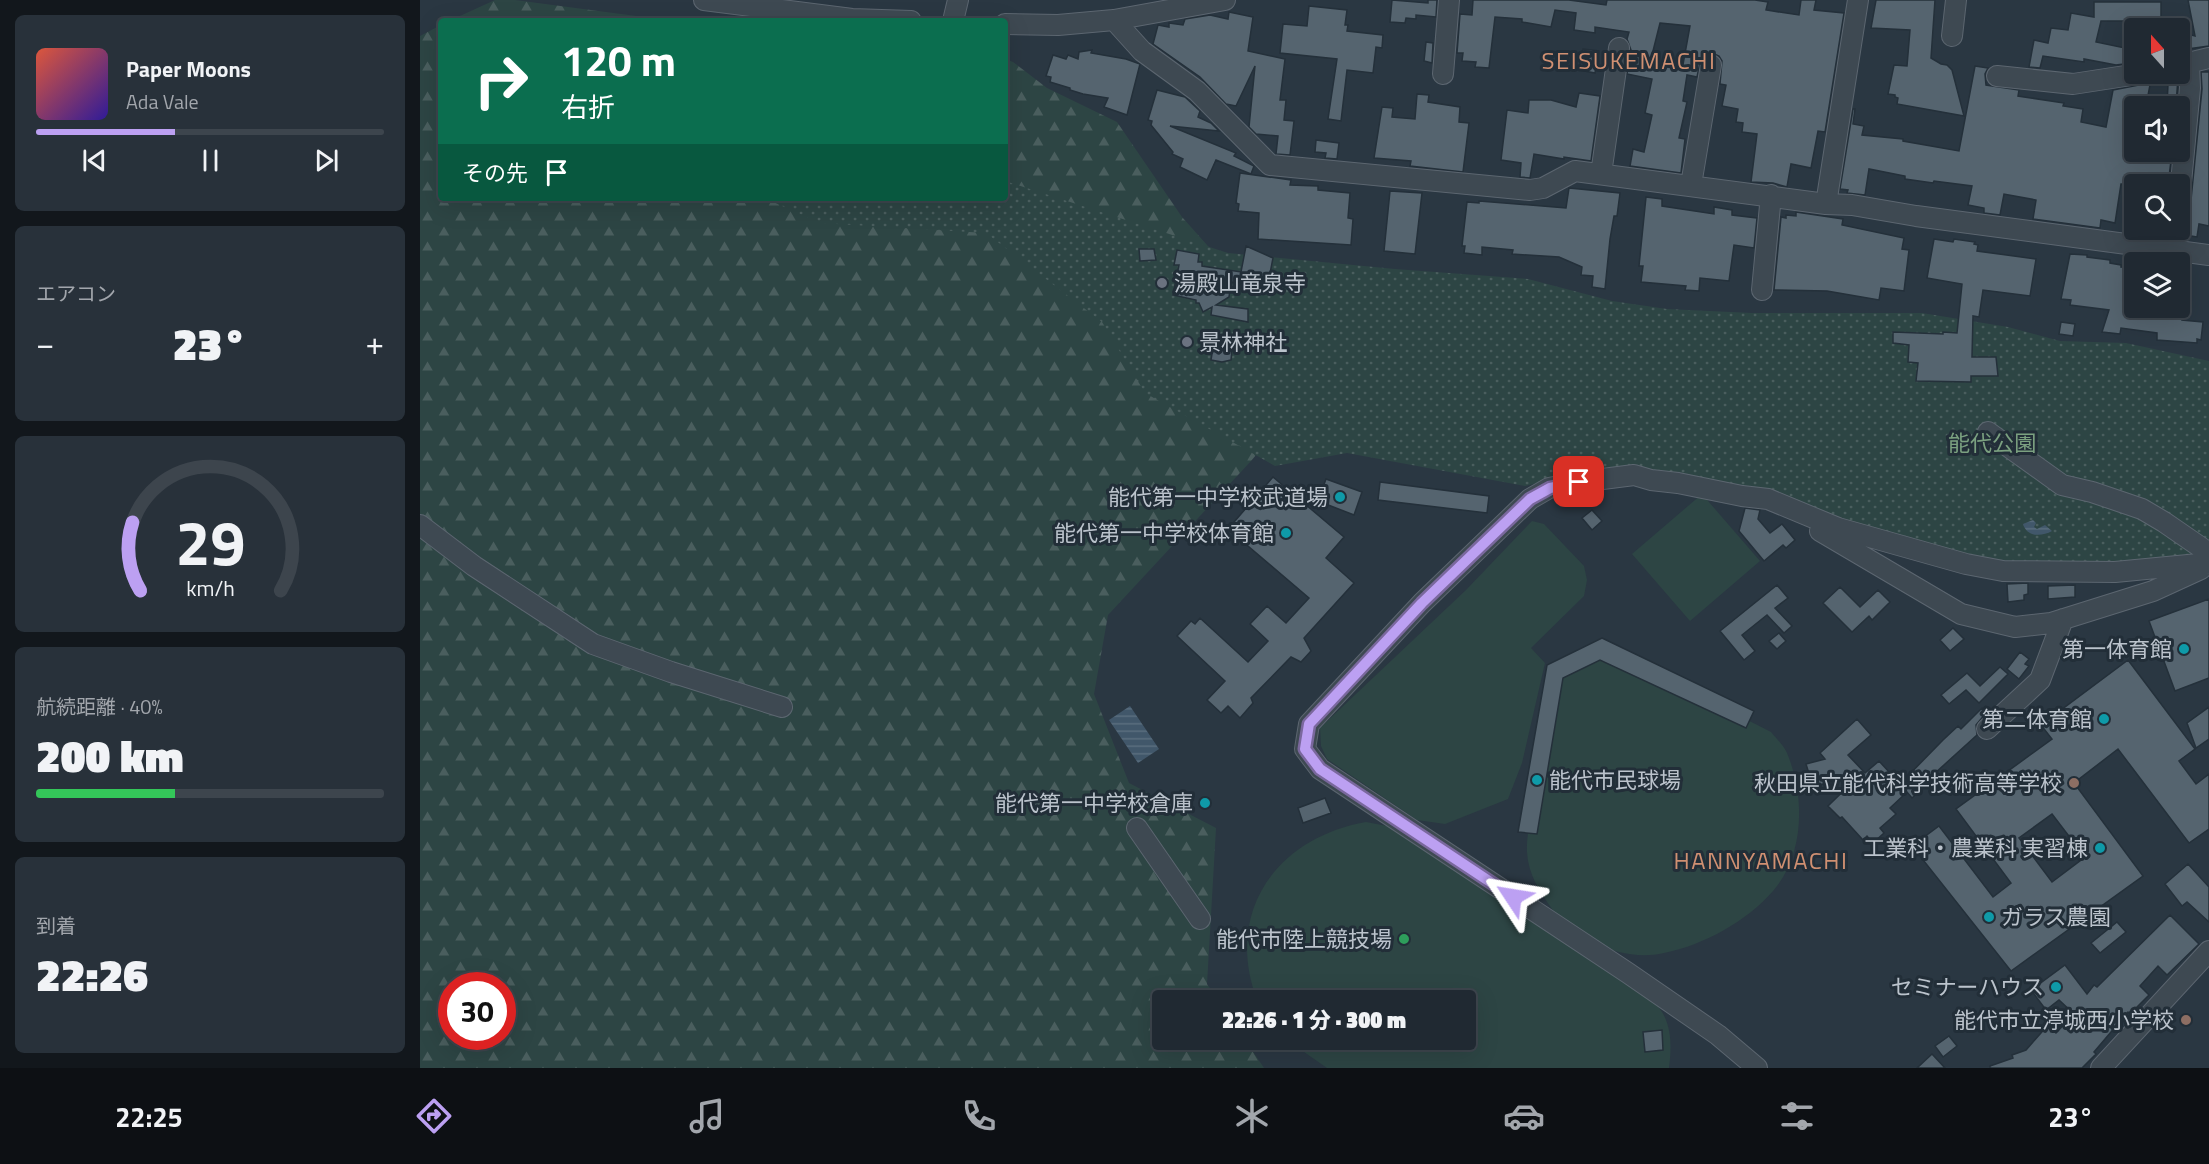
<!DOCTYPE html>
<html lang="ja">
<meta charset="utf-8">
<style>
:root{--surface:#202932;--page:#28313a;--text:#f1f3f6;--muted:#a2a6ac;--line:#3d454d;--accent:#bca0f2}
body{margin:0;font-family:"Titillium Web","Noto Sans JP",sans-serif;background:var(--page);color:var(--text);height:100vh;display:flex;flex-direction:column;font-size:22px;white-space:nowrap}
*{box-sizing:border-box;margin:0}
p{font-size:20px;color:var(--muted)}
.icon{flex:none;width:33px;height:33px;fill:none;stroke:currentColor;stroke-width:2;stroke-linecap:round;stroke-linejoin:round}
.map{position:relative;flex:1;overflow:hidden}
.sheet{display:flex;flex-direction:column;gap:15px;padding:15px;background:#12171c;width:420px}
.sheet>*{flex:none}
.guide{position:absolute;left:18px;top:18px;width:570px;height:183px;border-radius:6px;box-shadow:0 6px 24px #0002,0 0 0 2px var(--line);background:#0b6e4f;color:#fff;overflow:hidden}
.needle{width:39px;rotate:339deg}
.controls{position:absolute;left:1704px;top:18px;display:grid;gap:12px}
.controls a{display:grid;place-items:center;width:66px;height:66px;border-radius:6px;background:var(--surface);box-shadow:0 6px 24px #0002,0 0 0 2px var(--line);font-size:30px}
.speed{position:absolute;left:18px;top:972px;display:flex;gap:12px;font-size:30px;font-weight:700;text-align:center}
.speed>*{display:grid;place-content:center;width:78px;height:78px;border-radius:50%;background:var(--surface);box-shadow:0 6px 24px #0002,0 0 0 2px var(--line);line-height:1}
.speed .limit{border:9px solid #d22;background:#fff;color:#111}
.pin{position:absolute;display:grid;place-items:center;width:51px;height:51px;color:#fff;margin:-26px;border-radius:12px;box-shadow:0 3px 9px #0006}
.me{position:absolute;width:66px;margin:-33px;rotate:303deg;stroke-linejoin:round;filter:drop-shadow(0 0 4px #0008)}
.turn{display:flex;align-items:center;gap:21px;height:126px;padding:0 24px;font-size:27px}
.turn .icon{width:78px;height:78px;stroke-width:2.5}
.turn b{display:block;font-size:42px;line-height:51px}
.then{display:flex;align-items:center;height:57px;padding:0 24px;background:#0003;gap:12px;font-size:22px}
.big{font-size:45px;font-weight:800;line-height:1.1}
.sheet .tile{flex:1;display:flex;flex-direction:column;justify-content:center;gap:9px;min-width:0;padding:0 21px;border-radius:9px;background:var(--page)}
.sheet .dial{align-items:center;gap:0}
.dial svg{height:156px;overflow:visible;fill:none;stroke:var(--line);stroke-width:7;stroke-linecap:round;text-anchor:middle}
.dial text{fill:var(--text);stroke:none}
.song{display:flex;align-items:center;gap:18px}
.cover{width:72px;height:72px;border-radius:9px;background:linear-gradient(135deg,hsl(10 70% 55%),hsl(250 70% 35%))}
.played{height:6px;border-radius:3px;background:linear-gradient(90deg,var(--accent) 40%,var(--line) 40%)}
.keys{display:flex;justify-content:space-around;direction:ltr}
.heat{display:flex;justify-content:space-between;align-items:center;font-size:33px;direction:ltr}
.charge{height:9px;border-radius:4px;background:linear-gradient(90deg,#34c759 40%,var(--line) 0)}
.trip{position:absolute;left:732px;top:990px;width:324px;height:60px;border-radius:6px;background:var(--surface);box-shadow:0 6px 24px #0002,0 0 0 2px var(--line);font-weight:800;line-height:60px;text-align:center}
.tab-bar{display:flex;height:96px;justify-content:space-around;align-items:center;background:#0d1014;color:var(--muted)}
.tab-bar .icon{width:42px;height:42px}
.tab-bar .selected{color:var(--accent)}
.tab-bar b{font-size:27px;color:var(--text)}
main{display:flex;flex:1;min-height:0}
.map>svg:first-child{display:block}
</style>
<main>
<section class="sheet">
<div class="tile">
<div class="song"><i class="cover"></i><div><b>Paper Moons</b><p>Ada Vale</p></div></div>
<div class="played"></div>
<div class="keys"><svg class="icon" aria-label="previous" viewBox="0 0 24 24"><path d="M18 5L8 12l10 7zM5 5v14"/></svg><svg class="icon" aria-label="pause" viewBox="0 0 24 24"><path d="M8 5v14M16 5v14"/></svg><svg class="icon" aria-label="next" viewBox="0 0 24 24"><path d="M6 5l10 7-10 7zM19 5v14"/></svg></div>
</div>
<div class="tile"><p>エアコン</p>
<div class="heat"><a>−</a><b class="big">23°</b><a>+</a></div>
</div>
<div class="tile dial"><svg viewBox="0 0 100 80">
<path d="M14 69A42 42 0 1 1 86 69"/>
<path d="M14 69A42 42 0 0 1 10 34" stroke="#bca0f2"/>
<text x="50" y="56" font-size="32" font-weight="700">29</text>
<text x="50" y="72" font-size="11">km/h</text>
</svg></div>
<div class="tile"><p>航続距離 · 40%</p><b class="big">200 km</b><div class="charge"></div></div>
<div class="tile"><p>到着</p><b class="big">22:26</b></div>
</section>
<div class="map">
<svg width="1789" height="1068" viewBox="0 0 1789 1068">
<defs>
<pattern id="forest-firs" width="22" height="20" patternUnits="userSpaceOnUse" patternTransform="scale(1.5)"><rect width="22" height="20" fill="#2d4544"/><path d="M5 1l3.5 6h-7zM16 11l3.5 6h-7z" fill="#4a5e5e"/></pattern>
<pattern id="park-dots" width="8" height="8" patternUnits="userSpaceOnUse" patternTransform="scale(1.5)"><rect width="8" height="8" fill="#2d4544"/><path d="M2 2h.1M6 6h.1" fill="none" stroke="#4a5e5e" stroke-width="1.8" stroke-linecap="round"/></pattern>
<pattern id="water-rules" width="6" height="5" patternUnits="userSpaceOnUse" patternTransform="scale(1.5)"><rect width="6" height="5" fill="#41576a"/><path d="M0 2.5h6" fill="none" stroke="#5a6e7e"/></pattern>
</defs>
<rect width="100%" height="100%" fill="#2a3742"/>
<!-- grass -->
<path fill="#2d4544" d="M1282,494L1340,561L1270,621L1212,554Z
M1112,521L1124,524L1164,566L1167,580L1164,596L1111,648L1125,663L1102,763L1088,799L1025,824L997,820L907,759L901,746L900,728L1046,590Z
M1184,647L1351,732C1356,738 1364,746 1367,753C1385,796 1385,854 1353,891C1327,921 1284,945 1244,953C1205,962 1156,942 1132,909C1120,892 1108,874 1107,852C1106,835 1112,815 1114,798C1119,756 1125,714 1131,672Z
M946,822L967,826L1235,1003C1252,1020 1252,1045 1249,1068H907L867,1040H1046V1000H837C804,912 856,838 946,822Z"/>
<!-- forest -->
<path fill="url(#forest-firs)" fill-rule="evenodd" d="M75,0H95L254,21H29Z
M21,25V198H585V59L593,62L627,88L697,122L762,217L846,311L874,410L831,461L688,615L674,694L709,783L796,828L787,984L798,1000H742V1040H825L844,1068H0V36ZM32,986H82V1036H32Z"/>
<!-- park -->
<path fill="url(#park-dots)" d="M585,181L808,253L975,269L1108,279L1192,301L1247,309L1332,313H1502L1588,327L1640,341L1706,343L1789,361V557L1693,565L1592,564L1548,557L1412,516L1212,471L1172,470L1105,486L927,453L855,466L725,393L682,322L566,233L400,223L351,201V198H585Z"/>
<!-- water -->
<path fill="url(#water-rules)" d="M1613,520L1616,523L1614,527L1617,529L1625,525L1632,531C1621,537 1607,537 1603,524Z
M710,706L739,749L718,763L689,720Z"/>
<!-- building -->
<path fill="#55646f" stroke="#24303a" stroke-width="1.5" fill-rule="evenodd" d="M972,0L1008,3V0H1017L1016,17L996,15V19L986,18L985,23L970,22Z
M1053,0H1149L1186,5L1187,0H1335L1348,2L1346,10L1379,15L1381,0H1396L1394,10L1424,13L1405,132L1398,131L1391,168L1371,164L1367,187L1353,183L1331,182L1337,134L1322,132L1323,123L1316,122L1318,109L1302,106L1306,85L1300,84L1302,61L1299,56L1292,53L1286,54L1281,58L1277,77L1267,75L1263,101L1267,102L1259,138L1265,139L1261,173L1210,166L1213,149L1224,152L1232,115L1225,113L1232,79L1207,74L1211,50L1207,39L1209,32L1175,27V33L1154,30L1156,13L1135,10L1131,27L1102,22V19L1075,17L1069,68L1055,67L1056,62L1042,61L1043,53H1037L1040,14L1052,15ZM1240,23L1270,26L1262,70L1230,63Z
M1456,0H1515L1511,58L1521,64L1527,65L1532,70L1544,116L1477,104L1478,98L1475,97V95L1468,94L1474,65L1487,66L1490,30L1451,28Z
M1768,0H1789V46L1760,50V32L1775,36Z
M1674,2H1741V21H1681L1676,42L1710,49L1709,52L1714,53L1712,63L1696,65L1664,59V62L1623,56L1620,68L1609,67L1614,40L1628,43L1631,28L1648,30L1651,13L1674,17Z
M889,6L927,10L925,25H928L927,31L963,35L962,48L956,47L953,73L927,70L921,121L908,119L917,59L860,53L863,24L887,26Z
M809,12L833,17L828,51L865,59L860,100H866L864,120L874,121L870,155L856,154L858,136L836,134L829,127L835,66L816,106L806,104L780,77L733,44L738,25L749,27V23L763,25L765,19L790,15L808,19Z
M1006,42L1013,43L1012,63L1004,61Z
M1163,49L1179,51L1175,73L1159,70Z
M672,50L671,53L706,59L720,64L707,115L684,107L688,98L663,94L650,90V88L630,82L631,77L626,76L633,55L646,59L648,55L658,59L659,52Z
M1555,66L1568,68L1565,74L1566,85L1599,90L1598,96L1644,103L1643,106L1663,109L1661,122L1686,127L1693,90L1724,84L1730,85L1726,106H1714V122L1710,141L1714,142V152L1746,156L1747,152H1752L1749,177L1731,175L1730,180L1726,179V184H1701L1695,223L1681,220L1680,228L1613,219L1616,200L1584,194L1580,215L1564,213V208L1548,205L1552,186L1514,181L1513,183L1485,179V176L1449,169L1445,195L1427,193L1428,190L1420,189L1433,109H1435L1433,124L1444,126L1442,135L1483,139V141L1539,151Z
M1781,72H1789V226L1779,224L1777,237L1765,235V226L1760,220L1763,209L1770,210L1782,89Z
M1758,77L1756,106H1747L1748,84L1752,85L1753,78Z
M737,90L765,97L780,111L778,117L791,123L799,131L750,126L816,153L814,156L834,166L831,174L796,160L787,180L760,167L763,159L752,154L753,152L731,125L732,121L728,120Z
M1159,93L1180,96L1171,161L1144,157V159L1114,154L1110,178L1100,177L1101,163L1081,160L1087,110L1108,113L1109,100H1131L1156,107Z
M997,94L1009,95L1008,102L1040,107L1039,122L1049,123L1043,172L990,166L991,161L954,158L962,107L973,108L972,117L995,119Z
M896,140L919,143L917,159L905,158L906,153L895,152Z
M820,173L871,180L870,185L898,186V190L930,193L928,218L933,219L931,245L838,239L839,213L818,211L819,204L816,203Z
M1149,188L1200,193L1197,216H1194L1190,239L1185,289L1172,287L1173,276L1161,275L1162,267L1139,257L1092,254L1093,250L1062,247V255L1044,253L1045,246H1042L1047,202L1059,203V201L1146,208Z
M970,191L1002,193L995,254L964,251Z
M1226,197L1242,199V206L1294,214V207L1312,210V215L1337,218L1334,248L1314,245L1309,281L1280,278L1279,291L1265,290L1266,286L1221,282L1223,266H1219Z
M1376,212L1423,219L1422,225L1484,238L1482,249L1489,250L1484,291L1461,288L1459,300L1407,291L1354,290L1361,217L1366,218V215L1376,216Z
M1514,239L1533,242L1534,239L1555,242L1554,244L1558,245L1557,251L1616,259L1610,296L1563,290L1559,317L1553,316L1552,357H1576L1578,376H1551V382L1496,381L1498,363L1488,362L1489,345L1473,343V332L1523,334V332L1537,333L1542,284L1507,278Z
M826,246L853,258L847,289L811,282L809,297L796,305L828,309V322L791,315L792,307L783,312L779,303H776V300L753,295L759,265H754L757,250L779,254L778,262H782V266L821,272Z
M719,249H734L736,260L720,261Z
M1650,254L1667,255V257L1690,260V263L1701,265V267L1714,268L1709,308H1764L1762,320L1783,322L1781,340L1777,339V343L1737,340V333L1701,328L1700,334L1682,332L1689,310L1650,305L1651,300L1641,299Z
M1641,322L1655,324L1653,336L1639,334Z
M794,342L808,344V347L812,350L811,360L802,362L791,360Z
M853,477L924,537L906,558L934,583L884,638L891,651L881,662L871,657L831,698L833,703L820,718L808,706L801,713L787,700L805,681L757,636L771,621L775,624L780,618L828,662L848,641L830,624L847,606L866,623L889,598L808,529Z
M906,479L942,492L934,515L898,501Z
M960,482L1069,496L1067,513L958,500Z
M1325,508L1340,510L1338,519L1350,533L1362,524L1375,540L1366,548L1363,545L1344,561L1319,531Z
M1172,510L1182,521L1172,530L1162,518Z
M1608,583V594L1604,595V600L1588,602L1587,584Z
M1357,585L1368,598L1355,608L1372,626L1364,633L1347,615L1322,635L1335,651L1324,660L1300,631Z
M1655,585V597L1628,599V586Z
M1420,587L1440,607L1458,590L1470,602L1452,620L1449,616L1432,632L1403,603Z
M1789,599V678L1755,691L1729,621Z
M1533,628L1544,639L1530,651L1520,640Z
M1359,633L1366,641L1357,649L1349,641Z
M1182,638L1334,711L1326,728L1180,660L1143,678L1117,834L1098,832L1127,665Z
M1600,652L1609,659L1605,664L1609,666L1599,679L1587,669Z
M1708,660L1775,749L1759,761L1776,784L1789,774V829L1769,843L1698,749L1654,783L1723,876L1591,971L1492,846L1519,826L1573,897L1591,883L1536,809L1632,739L1621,725ZM1632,814L1665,857L1632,882L1599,838Z
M1580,667L1588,674L1559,703L1546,690L1529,704L1521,695L1547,673L1560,686Z
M1789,707V739L1776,748L1767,723Z
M1562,708L1566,713L1556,725L1557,735L1503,784L1505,786L1492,798L1487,792L1470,808L1476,814L1460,828L1464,833L1453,843L1447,836L1443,840L1422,817L1420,818L1408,806L1443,772L1393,787L1386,764L1405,759L1400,753L1437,719L1451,735L1428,755L1445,773L1459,761L1480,784L1523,740L1538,726L1541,729Z
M905,798L911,813L883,823L878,808Z
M1768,864L1789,887V922L1767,902L1762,906L1745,884Z
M1750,915L1779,944L1747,975L1738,966L1720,986L1729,995L1710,1014L1708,1012L1674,1052L1676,1054L1662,1068H1570V1066L1593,1058L1592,1055L1606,1050L1628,1025L1636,1033L1654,1014L1639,1000L1626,1010L1611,990L1645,965L1667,994L1674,985L1677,987Z
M1697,922L1706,932L1680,953L1671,943Z
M1242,1030L1243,1050L1225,1052L1223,1032Z
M1529,1036L1537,1046L1523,1057L1515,1046Z
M1512,1054L1525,1068H1497Z"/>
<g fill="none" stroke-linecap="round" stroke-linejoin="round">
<defs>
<path id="minor" d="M284,0L432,19L491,21
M694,20L722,51L777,91L850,165L1110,190L1123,188L1155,171L1406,204L1432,205L1496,216L1789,255
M533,21L538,0
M585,24L638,25L694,20L805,0
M1532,36L1536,0
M1760,65L1789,58
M1023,74L1029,0
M1577,76L1653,84L1718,74
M1181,174L1199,48
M1271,185L1291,65
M1760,193L1770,88L1769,63
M1406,204L1438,0
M1751,250L1754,230
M1342,290L1351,195
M1568,432L1642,485L1672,492L1722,509L1744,522L1789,553
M0,525L54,566L173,644L251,672L362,707
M1403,530L1400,531L1541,614L1595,627L1631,623L1733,591L1781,569
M1567,729L1620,680L1643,619
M717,828L780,919
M1337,1068L1298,1035L1208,973L900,769L885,749L889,724L1002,603L1110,499L1129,488L1159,482L1214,475L1231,480L1258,483L1322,496L1348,499L1418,528L1546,564L1583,571L1695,572L1789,563
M1681,1068L1789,951"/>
</defs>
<!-- minor casing -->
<use href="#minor" stroke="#5c6670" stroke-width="22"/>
<!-- minor -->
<use href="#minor" stroke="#3e4952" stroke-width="20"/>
</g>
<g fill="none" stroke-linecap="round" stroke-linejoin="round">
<defs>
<path id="route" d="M1093,897L900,769L885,749L889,724L1002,603L1110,499L1130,488L1159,482"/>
</defs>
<!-- route casing -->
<use href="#route" stroke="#7a689d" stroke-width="15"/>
<!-- route -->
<use href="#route" stroke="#bca0f2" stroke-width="10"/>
</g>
<!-- markers -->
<g fill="#6b7280" stroke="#222e38" stroke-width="2">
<circle cx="742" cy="283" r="6"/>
<circle cx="767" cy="342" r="6"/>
</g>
<g fill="#0f9aa8" stroke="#222e38" stroke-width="2">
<circle cx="920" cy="497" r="6"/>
<circle cx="866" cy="533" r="6"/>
<circle cx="1764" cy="649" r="6"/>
<circle cx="1684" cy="719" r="6"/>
<circle cx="1117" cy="780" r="6"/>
<circle cx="785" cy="803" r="6"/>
<circle cx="1680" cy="848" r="6"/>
<circle cx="1569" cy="917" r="6"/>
<circle cx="1636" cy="987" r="6"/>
</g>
<g fill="#8d6e63" stroke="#222e38" stroke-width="2">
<circle cx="1654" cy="783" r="6"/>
<circle cx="1766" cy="1020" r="6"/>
</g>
<circle fill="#2e9e5b" stroke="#222e38" stroke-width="2" cx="984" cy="939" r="6"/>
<g text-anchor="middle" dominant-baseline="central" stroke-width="6" stroke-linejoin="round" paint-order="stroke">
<!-- poi labels -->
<g font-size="22" fill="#bbc3cc" stroke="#222e38" text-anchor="end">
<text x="754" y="283" text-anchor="start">湯殿山竜泉寺</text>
<text x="779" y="342" text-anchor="start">景林神社</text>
<text x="908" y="497">能代第一中学校武道場</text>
<text x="854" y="533">能代第一中学校体育館</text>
<text x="1752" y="649">第一体育館</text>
<text x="1672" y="719">第二体育館</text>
<text x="1129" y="780" text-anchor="start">能代市民球場</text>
<text x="1642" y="783">秋田県立能代科学技術高等学校</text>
<text x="773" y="803">能代第一中学校倉庫</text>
<text x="1668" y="848">工業科・農業科 実習棟</text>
<text x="1581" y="917" text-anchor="start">ガラス農園</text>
<text x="972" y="939">能代市陸上競技場</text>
<text x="1624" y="987">セミナーハウス</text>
<text x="1754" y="1020">能代市立渟城西小学校</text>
</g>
<!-- park labels -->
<g font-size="22" fill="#7ba080" stroke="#222e38">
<text x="1572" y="443">能代公園</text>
</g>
<!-- neighbourhood labels -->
<g font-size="24" letter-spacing="1.5" fill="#d09072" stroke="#222e38">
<text x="1209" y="60">SEISUKEMACHI</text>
<text x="1341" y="860">HANNYAMACHI</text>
</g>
</g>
</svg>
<div class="controls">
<a><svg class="needle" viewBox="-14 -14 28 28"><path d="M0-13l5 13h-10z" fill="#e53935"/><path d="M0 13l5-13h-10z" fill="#a2a6ac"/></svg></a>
<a><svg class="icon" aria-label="sound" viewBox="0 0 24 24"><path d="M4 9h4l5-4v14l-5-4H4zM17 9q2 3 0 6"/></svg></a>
<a><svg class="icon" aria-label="search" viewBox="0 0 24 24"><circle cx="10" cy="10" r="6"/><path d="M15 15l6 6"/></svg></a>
<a><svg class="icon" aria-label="layers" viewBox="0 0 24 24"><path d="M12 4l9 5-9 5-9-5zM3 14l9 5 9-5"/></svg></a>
</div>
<div class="speed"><div class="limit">30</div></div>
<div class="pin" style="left:1159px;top:482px;background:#d93025"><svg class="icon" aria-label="arrive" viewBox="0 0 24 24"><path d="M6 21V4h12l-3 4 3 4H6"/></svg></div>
<svg class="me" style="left:1093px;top:897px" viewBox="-20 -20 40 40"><path d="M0-17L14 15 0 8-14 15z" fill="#bca0f2" stroke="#fff" stroke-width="4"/></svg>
<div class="trip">22:26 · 1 分 · 300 m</div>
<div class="guide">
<div class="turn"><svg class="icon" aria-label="right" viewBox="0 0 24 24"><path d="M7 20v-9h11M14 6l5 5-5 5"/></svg><div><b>120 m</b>右折</div></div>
<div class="then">その先<svg class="icon" aria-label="arrive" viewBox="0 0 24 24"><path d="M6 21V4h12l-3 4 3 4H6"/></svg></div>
</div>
</div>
</main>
<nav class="tab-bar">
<b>22:25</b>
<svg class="icon selected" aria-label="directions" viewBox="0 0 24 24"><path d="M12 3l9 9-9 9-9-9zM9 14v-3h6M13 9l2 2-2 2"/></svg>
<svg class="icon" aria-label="music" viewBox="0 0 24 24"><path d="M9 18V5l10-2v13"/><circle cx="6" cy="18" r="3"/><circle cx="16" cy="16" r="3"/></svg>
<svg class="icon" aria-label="phone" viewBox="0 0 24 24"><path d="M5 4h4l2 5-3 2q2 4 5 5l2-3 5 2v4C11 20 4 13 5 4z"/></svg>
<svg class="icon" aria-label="climate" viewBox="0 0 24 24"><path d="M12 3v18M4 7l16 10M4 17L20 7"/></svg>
<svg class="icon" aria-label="car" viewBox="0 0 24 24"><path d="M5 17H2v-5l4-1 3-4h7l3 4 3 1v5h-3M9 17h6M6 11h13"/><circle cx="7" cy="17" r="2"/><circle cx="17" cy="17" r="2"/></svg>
<svg class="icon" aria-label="filters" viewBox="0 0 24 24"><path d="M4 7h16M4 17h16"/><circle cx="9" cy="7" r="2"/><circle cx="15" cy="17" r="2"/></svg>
<b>23°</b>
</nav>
